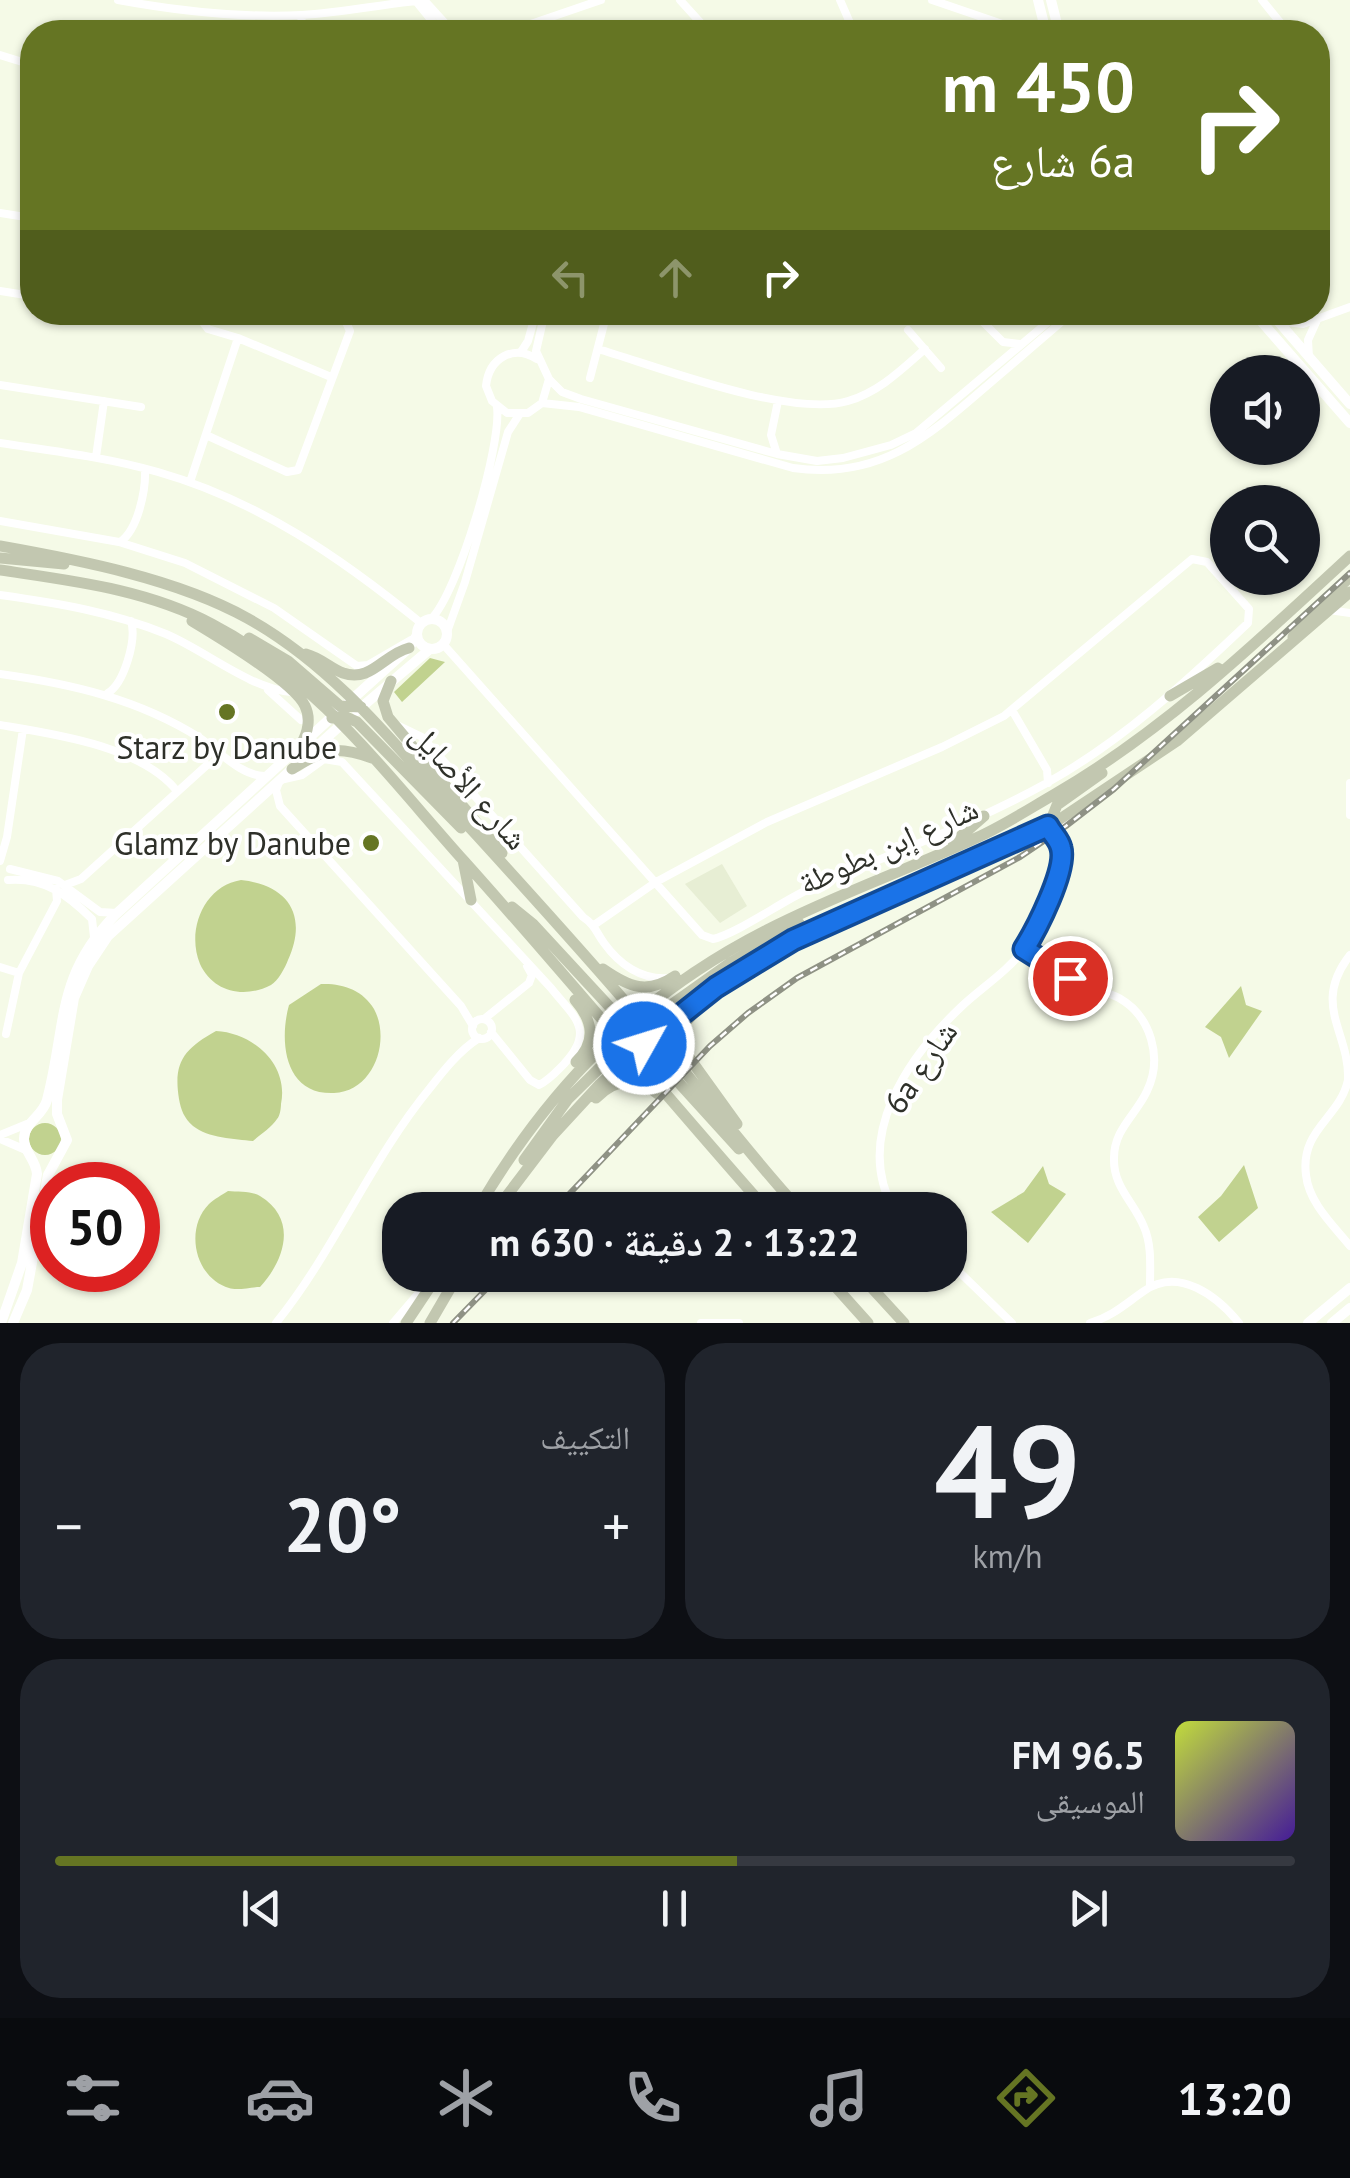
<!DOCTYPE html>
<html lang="ar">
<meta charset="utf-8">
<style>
:root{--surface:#171b24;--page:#20242c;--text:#f1f3f6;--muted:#9ea1a6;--line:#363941;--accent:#657523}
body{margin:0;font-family:"PT Sans","Noto Naskh Arabic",sans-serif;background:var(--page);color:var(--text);direction:rtl;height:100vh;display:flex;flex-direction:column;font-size:38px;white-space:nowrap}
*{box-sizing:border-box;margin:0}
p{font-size:32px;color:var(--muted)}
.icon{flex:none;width:55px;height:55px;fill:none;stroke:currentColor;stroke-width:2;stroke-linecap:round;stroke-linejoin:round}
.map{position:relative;height:1323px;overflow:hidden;direction:ltr}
.side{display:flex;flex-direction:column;gap:20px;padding:20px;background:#0d0f14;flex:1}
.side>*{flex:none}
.top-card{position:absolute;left:20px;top:20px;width:1310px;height:305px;border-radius:40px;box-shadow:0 2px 8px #0004;direction:rtl;background:#657523;color:#fff;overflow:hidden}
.controls{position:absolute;left:1210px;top:355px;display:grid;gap:20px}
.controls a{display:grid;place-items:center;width:110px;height:110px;border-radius:50%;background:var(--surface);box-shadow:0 2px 8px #0004;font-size:50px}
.speed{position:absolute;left:30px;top:1162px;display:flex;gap:20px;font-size:50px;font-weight:700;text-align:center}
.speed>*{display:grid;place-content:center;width:130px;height:130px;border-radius:50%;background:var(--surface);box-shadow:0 2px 8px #0004;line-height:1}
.speed .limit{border:15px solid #d22;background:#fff;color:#111}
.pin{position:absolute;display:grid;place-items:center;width:85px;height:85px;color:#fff;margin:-42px;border:5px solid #fff;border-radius:50%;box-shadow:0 2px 10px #0007}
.me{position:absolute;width:110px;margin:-55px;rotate:51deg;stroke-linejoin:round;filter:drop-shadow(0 0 8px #0008)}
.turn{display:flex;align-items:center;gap:35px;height:210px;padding:0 30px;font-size:45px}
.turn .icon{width:130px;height:130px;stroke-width:2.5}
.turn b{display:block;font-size:70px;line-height:85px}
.lanes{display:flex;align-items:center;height:95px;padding:0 30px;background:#0003;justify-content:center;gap:50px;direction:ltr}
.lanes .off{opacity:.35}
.big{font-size:75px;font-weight:700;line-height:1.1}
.side .card{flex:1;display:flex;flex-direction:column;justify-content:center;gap:15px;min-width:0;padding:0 35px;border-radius:40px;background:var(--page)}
.side .dial{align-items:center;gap:0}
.dial b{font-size:130px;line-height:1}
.song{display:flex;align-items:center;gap:30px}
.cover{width:120px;height:120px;border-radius:15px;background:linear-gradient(135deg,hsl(70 70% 55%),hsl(260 70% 35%))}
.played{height:10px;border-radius:5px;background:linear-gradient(90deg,var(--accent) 55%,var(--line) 55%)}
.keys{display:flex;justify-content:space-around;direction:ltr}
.heat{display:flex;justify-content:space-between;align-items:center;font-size:55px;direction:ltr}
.side .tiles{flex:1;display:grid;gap:20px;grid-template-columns:1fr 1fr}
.card:last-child{grid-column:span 2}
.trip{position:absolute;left:382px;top:1192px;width:585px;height:100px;border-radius:40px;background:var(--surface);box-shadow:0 2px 8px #0004;font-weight:700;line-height:100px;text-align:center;direction:rtl}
.dock{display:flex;height:160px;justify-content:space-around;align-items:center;background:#090b0e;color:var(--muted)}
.dock .icon{width:70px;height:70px}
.dock .on{color:var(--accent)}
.dock b{font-size:45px;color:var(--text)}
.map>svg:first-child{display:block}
</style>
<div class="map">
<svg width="1350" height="1323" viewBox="0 0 1350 1323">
<rect width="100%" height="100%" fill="#f5fae7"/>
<!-- built -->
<path fill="#e7eed4" d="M722,864L747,906L720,923L685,884Z"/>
<!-- green -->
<path fill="#c1d28f" d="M430,658L445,662L402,702L394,692Z
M241,880C289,885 308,916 288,960C285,968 278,981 271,985C244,999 213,992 200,964C186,930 204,886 241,880Z
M321,984C342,983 363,990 374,1009C391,1040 374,1091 334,1093C284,1095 279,1041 289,1005Z
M1241,986L1246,1005L1262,1011L1229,1058L1221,1037L1205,1027Z
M216,1031C254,1033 289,1065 281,1104C281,1108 280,1116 277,1119C272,1127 261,1134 253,1141C235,1139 208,1138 193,1126C184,1118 181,1110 179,1099C173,1062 184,1049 216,1031Z
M29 1139a16 16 0 1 1 32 0a16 16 0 1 1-32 0Z
M1244,1165L1258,1208L1219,1242L1198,1217L1221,1196Z
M1043,1166L1049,1184L1066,1194L1028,1243L991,1212L1024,1192Z
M228,1191C238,1192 252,1191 260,1196C298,1219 285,1260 260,1287C251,1287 237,1291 229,1288C195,1278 184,1229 209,1204C214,1199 222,1195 228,1191Z"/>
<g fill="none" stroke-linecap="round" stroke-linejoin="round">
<!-- minor -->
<path stroke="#fff" stroke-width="8" d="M118,0C178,11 240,18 302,15C340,13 378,5 416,1
M415,0L441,32
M424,0L453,32
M680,0L709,32
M840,0L854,32
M932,0L1014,28
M1262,0L1288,32
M301,15L303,32
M522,27L601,0
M0,55L32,65
M0,213L32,218
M0,291L32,296
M203,312L202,321L208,329L238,338L331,377
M973,312L1003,342L1020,344
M781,318L791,312
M1279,321L1303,324L1350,307
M908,330L941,368
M598,349C659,367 790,418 848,401C879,392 901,370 925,349
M521,352L528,341L536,312
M1309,358L1308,340L1317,320
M537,359C513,344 489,358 486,386L492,401L507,413H528L542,403L549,379L536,351L545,312
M590,378L604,324
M549,379L562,392L581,399L777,454L817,461L843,458L891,445L916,433L1060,312
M0,385L141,407
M542,403L579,407L793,468C884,481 933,432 996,378C1022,356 1047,334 1073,312
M206,435L287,472L298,470L350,331L345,320L327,312
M0,443C53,451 106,457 158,472C259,501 341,558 421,623
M777,454L771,435L778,401
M96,457L104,401
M190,482L238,338
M0,521L119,542L185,563L274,608L357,666L368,665L411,640
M120,542C138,530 146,490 145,469
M0,595C57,603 112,612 166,634C206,651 249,688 291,692
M1329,610L1350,613
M431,619C458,593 502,445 497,407
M447,632L465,582L508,432L519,415
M443,644L702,935L713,939C736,934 781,902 807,890C887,855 969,826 1045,784C1121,742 1186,682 1248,623L1249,609L1207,562L1192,559L1004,716L942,747L767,822L656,882L594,925
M0,674C72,684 138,699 200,738C219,751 242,777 266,776
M268,690L301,720
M108,693C124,683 137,640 131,621
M1012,710L1047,770L1048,783
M0,725C54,734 141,746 177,791
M397,725L422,737L583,917C595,925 596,932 604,943C619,964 641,980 668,978
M1350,783V815
M0,861L7,837L23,729
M10,869L58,881L100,912L117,913
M8,880C44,877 68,895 92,919L94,937
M65,885L81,879L207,765
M1024,949C1041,960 1058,973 1076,981C1090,988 1105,991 1119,998C1151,1016 1163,1058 1147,1091C1136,1115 1114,1129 1114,1158C1113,1187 1134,1202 1144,1227C1152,1245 1150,1267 1150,1287
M1350,955C1311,1005 1350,1032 1348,1080C1340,1118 1300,1129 1306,1175C1309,1203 1333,1225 1350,1246
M0,967L19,973
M484,1019L529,983L532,975L527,966
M472 1029a10 10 0 1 1 20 0a10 10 0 1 1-20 0Z
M473,1026L461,1006L280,806L276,790L280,780L302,775L324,759L342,762L551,988C574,1017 596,1030 564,1064C556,1072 549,1080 539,1085L530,1080L491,1032
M6,1034L19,973L57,901L56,889
M0,1135L27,1124
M0,1139L28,1151
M894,1210C853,1137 908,1057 961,1007C981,988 1007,972 1024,949C1041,925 1058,886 1062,857C1063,844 1061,832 1063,819
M950,1263L1012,1323
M276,1323C335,1250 370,1161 430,1088C444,1070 460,1050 479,1038
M393,1323L434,1275
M701,1323H739
M1090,1323C1113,1316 1125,1304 1144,1291C1179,1266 1218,1297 1239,1323"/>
<!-- tertiary -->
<path stroke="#fff" stroke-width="10" d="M1038,0L1046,32
M1051,0L1059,32
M1253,312L1350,423
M1270,312L1350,404
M417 634a15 15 0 1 1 30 0a15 15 0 1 1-30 0Z
M348,703L409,648L417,635
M357,711L430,649
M1,1323L22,1263L37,1174C36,1160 24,1152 24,1139C24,1122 43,1116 47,1100C67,1024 55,977 115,915L335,714
M13,1323L27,1290L48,1175L67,1140L57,1114V1100L74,998L88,966L108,936L344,722
M1308,1323L1350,1288
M1332,1323L1350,1308"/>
<!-- secondary -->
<path stroke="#c2c7b0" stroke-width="11" d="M0,546C79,560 177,579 247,618C330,664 390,738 452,808C522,885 592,961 659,1041C707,1097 750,1156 800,1210
M0,558L64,564
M0,570C73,581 146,589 212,624C316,678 387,775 464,861C567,976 665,1095 767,1210
M192,621C217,636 294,682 305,706C311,718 308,733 301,744
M1293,637L1308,616L1350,577
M249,638L288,661L340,706L361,707
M306,654C321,658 330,668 343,673C371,683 384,654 409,648
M391,681L383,701L388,717L502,853
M1170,696L1218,668
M332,718L344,716L357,722L461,828
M292,769C325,749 335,745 372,758
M1048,827L1057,805L1102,773
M953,843L984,816
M463,860L471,900
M512,907L533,924L631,1030
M603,969C629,987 647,995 675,976
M575,1000C593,1021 597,1041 576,1062
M700,1006L686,1022L683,1049L737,1124
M640,1040L739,1149
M632,1054L637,1034L654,1017L730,963L799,923
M596,1098C615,1079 636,1075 658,1094
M524,1160L568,1099L626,1042
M477,1210C549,1087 639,995 767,930C835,895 907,870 976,838C1003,826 1029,809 1055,794C1164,731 1258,641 1350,556
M496,1210L553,1135L600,1084L663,1027L716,987L815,929L1048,827L1177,741L1350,592
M825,1275L868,1323
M860,1275L904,1323
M406,1323L438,1275
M430,1323L458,1275"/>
<defs>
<path id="rail" d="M554,1210L710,1046L748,1013L797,978L1020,857L1066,826L1114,789L1350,573
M453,1323L500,1275"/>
</defs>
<!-- rail casing -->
<use href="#rail" stroke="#8f9285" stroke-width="6"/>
<!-- rail -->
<use href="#rail" stroke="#fff" stroke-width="2.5" stroke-dasharray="8" stroke-linecap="butt"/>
</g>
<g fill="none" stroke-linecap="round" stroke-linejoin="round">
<defs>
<path id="route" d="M644,1044L716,987L793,940L1048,826C1052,834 1059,839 1061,848C1067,870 1036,930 1024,949L1070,978"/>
</defs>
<!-- route casing -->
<use href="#route" stroke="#114b97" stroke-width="25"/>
<!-- route -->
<use href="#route" stroke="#1a73e8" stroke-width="18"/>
</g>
<!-- markers -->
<g fill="#657523" stroke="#fff" stroke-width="4">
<circle cx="227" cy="712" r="10"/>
<circle cx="371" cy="843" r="10"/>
</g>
<g text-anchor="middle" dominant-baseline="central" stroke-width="8" stroke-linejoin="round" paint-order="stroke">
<!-- poi labels -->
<g font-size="32" fill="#2e3029" stroke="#fff">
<text x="227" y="747">Starz by Danube</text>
<text x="351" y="843" text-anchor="end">Glamz by Danube</text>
</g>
<!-- street labels -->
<g font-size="32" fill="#2e3029" stroke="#fff">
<text transform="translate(470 786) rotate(48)">شارع الأصايل</text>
<text transform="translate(888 845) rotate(-24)">شارع إبن بطوطة</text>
<text transform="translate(920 1067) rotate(-56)">6a شارع</text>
</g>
</g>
</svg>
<div class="controls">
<a><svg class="icon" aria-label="sound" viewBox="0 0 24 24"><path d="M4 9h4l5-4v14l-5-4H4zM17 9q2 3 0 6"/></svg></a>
<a><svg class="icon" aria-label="search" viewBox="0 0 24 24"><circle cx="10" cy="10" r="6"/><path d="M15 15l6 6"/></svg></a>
</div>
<div class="speed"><div class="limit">50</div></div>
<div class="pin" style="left:1070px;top:978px;background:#d93025"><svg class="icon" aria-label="arrive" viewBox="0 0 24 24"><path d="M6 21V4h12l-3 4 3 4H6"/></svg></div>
<svg class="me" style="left:644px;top:1044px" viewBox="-20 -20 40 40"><circle r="17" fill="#1a73e8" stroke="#fff" stroke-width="3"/><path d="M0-11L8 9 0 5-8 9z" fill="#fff"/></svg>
<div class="trip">13:22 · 2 دقيقة · 630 m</div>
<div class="top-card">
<div class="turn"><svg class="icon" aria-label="right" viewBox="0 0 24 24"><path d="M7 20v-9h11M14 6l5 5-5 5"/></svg><div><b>450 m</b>6a شارع</div></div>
<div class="lanes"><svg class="icon off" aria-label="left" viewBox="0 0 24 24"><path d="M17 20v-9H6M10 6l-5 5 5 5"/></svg><svg class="icon off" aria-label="ahead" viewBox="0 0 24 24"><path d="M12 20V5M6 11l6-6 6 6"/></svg><svg class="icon" aria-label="right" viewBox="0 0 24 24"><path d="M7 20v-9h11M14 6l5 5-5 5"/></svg></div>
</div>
</div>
<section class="side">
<div class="tiles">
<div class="card dial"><b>49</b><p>km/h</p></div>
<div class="card"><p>التكييف</p>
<div class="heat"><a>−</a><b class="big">20°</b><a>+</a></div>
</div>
<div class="card">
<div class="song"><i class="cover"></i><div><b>96.5 FM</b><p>الموسيقى</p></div></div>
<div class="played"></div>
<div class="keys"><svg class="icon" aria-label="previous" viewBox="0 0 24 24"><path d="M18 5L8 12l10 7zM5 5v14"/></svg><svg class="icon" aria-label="pause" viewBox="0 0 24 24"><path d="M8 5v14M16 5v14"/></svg><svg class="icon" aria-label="next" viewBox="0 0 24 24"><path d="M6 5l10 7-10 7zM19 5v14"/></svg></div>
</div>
</div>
</section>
<nav class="dock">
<b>13:20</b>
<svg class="icon on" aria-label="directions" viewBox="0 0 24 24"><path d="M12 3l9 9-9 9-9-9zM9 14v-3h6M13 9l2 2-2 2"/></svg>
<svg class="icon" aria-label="music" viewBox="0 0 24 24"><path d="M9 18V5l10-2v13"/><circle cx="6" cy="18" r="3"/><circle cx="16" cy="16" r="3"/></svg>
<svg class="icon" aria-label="phone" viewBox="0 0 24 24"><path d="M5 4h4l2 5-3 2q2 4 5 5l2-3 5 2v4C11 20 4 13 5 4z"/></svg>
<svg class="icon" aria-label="climate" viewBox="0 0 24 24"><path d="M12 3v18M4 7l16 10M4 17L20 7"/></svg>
<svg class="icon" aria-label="car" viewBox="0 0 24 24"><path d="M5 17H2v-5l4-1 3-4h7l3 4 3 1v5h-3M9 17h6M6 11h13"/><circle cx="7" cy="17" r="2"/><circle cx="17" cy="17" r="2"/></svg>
<svg class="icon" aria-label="filters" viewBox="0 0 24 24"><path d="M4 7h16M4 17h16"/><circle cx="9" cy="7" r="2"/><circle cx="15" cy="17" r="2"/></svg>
</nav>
